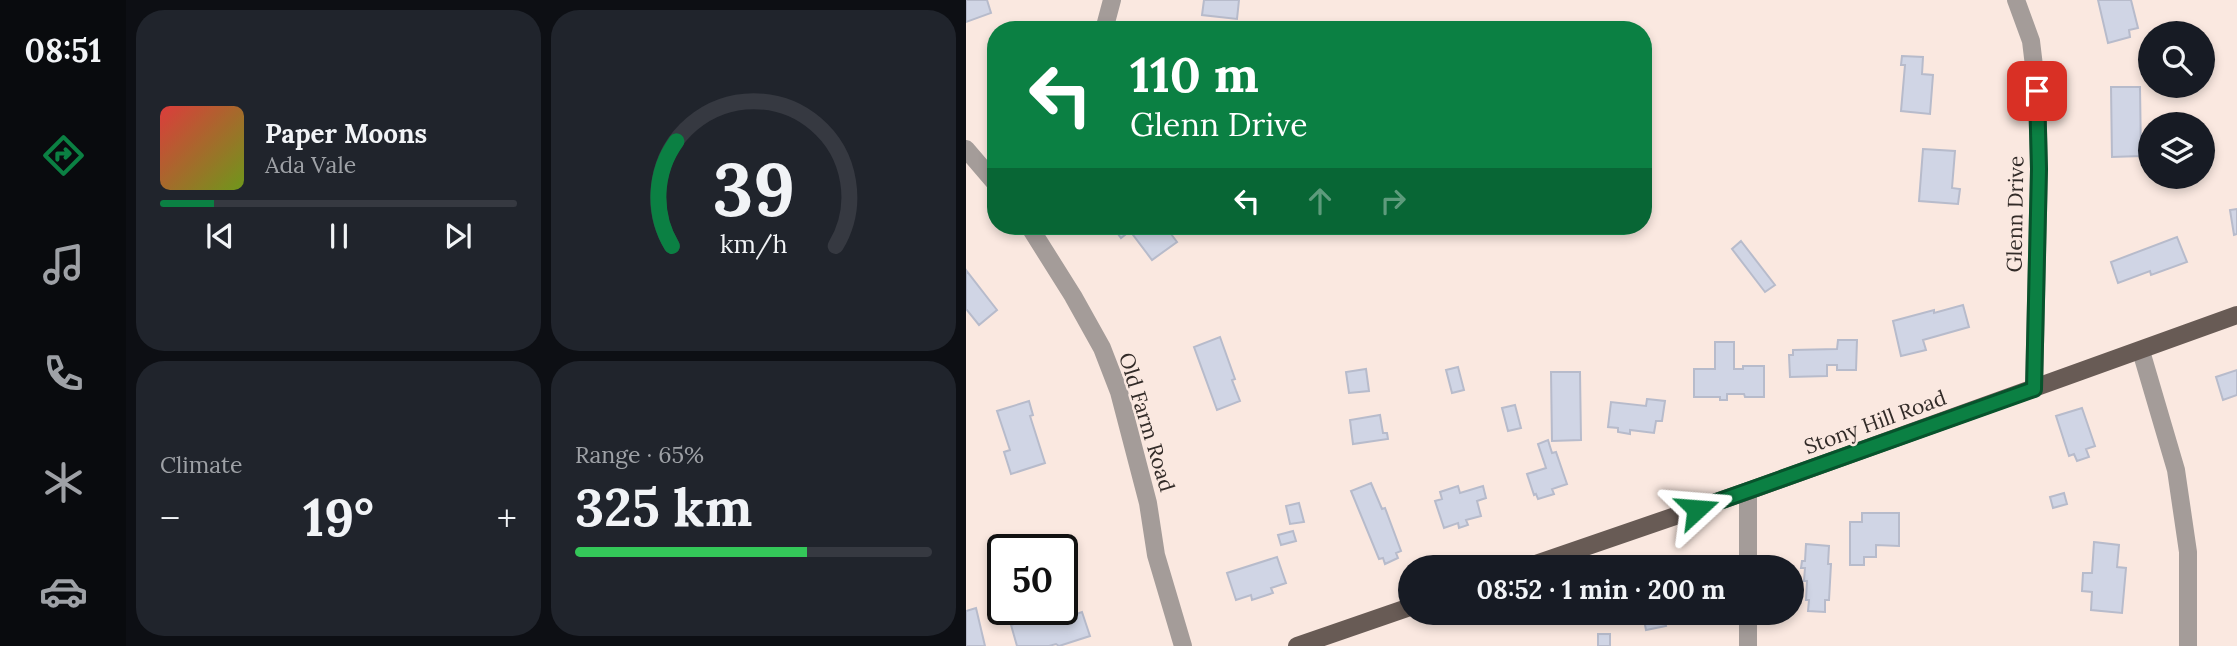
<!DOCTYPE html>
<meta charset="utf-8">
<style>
:root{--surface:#171b24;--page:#20242c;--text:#f1f3f6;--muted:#9ea1a6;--line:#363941;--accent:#0b8043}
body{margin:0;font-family:Lora,serif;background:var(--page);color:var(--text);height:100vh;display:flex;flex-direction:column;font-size:26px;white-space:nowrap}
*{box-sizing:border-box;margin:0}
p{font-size:23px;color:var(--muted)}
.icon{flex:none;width:38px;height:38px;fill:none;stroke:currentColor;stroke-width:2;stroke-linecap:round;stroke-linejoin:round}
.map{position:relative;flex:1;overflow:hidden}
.sheet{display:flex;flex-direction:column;gap:10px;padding:10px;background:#0d0f14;width:840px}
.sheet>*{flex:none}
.guide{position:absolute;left:21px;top:21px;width:665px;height:214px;border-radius:28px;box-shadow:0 4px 10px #0003;background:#0b8043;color:#fff;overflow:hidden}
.controls{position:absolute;left:1172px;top:21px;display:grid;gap:14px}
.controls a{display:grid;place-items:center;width:77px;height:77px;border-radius:50%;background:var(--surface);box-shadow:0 4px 10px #0003;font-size:35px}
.speed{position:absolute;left:21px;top:534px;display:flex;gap:14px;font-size:35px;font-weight:700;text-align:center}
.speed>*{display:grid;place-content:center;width:91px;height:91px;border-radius:50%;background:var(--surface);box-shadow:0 4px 10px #0003;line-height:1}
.speed .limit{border:4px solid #111;border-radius:10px;background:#fff;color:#111}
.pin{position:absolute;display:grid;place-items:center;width:60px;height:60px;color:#fff;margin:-30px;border-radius:14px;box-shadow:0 4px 10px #0006}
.me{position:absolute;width:77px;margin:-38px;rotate:71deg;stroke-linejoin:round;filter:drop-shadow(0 0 5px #0008)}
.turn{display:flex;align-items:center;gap:24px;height:147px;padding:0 28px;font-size:32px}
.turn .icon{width:91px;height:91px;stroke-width:2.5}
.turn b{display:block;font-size:49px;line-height:60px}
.lanes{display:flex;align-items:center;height:66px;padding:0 28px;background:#0003;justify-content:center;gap:35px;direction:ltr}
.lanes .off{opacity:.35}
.big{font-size:52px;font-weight:800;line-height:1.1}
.sheet .tile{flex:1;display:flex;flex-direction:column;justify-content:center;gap:10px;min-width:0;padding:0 24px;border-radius:28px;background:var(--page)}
.sheet .dial{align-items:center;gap:0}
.dial svg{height:182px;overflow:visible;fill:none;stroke:var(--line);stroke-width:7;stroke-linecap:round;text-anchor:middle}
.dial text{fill:var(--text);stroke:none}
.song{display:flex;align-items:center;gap:21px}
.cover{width:84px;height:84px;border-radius:10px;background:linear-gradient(135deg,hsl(0 70% 55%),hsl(80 70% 35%))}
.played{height:7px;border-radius:4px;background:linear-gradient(90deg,var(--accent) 15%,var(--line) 15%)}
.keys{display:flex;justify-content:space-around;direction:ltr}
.heat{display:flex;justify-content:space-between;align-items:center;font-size:38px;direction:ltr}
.charge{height:10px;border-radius:5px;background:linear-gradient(90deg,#34c759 65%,var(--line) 0)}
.sheet .tiles{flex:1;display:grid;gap:10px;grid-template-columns:repeat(2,1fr)}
.trip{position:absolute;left:432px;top:555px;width:406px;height:70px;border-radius:35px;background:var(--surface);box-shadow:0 4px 10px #0003;font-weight:800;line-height:70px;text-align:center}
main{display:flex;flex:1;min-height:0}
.tabs{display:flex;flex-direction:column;width:126px;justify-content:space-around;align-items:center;background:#090b0e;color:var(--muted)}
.tabs .icon{width:49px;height:49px}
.tabs .current{color:var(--accent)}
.tabs b{font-size:32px;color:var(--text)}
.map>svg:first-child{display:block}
</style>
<main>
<nav class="tabs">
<b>08:51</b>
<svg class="icon current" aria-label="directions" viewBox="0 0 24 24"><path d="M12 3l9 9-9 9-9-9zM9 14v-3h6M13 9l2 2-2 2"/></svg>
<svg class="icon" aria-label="music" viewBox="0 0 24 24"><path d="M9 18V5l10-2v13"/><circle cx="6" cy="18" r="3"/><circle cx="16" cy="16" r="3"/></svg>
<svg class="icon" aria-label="phone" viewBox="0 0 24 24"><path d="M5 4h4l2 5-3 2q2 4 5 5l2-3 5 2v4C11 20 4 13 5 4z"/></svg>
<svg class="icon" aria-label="climate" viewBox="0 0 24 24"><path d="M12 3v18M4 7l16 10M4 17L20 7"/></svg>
<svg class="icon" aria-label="car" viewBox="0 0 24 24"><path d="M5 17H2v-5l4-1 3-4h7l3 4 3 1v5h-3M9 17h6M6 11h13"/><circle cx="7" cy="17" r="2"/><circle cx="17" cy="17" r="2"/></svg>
</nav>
<section class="sheet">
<div class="tiles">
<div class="tile">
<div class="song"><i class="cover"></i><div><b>Paper Moons</b><p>Ada Vale</p></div></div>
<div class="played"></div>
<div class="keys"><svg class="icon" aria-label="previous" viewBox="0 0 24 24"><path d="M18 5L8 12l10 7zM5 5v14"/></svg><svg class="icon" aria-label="pause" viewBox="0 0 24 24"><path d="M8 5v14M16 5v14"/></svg><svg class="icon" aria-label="next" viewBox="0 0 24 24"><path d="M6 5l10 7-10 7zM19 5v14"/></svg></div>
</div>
<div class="tile dial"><svg viewBox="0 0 100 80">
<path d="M14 69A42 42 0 1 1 86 69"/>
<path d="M14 69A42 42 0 0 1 16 23" stroke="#0b8043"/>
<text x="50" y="56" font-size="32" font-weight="700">39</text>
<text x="50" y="72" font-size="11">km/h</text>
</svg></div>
<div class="tile"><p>Climate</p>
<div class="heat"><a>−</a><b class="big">19°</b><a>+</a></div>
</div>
<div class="tile"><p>Range · 65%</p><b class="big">325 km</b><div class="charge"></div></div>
</div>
</section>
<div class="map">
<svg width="1271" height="646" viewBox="0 0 1271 646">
<rect width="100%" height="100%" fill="#fae8e0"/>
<!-- building -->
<path fill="#d0d5e5" stroke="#b7bbcb" stroke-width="2" d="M0,0H21L25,13L0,22Z
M238,0H273L271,19L236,15Z
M1132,0H1165L1172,28L1163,30L1164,37L1142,43Z
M936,56L957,57L956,74L967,75L964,114L935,111L939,65H935Z
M1145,87H1174L1175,156L1146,157Z
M957,149L989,151L986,188L994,189L992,204L953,201Z
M1271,209V234L1268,235L1264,210Z
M146,226H199L211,242L186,260L164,231L155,238Z
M1211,237L1221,262L1185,275L1184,271L1152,283L1145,262Z
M775,241L809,285L799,292L766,249Z
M0,270L31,310L13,325L0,309Z
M997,305L1003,327L957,340L960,350L935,356L927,321L968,310V313Z
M254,337L269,379L266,380L274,401L251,410L228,347Z
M872,340H891L890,370H871V365H861V376L824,377L823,355H827V350L871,349Z
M749,342H768V369H777V366H798V397H779L778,394H761V400H754V397H728V369H749Z
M492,367L498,390L486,393L480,370Z
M400,369L403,391L383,393L380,372Z
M1271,370V395L1257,400L1250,377Z
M585,372H614L615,440L586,441Z
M681,399L699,401L696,421H690L688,433L664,430V434L652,432V428L642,427L645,402L680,406Z
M63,401L67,415L64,416L79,463L45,474L38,452L44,450L31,411Z
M549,405L555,428L542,431L536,408Z
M1116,408L1129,446L1120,449L1123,457L1111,461L1108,454L1103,456L1090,416Z
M414,415L417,433H421L422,439L387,444L384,420Z
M582,440L586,453L590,452L601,484L586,489L588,494L572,499L570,494L568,495L561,474L580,468L572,444Z
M405,483L416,509L419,508L435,551L430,553L432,558L419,564L417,558L413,559L385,491Z
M492,486L494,493L517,486L520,498L511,501L515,516L500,520L502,525L493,528L492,523L478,528L469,501L476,499L474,492Z
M1098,493L1101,504L1087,508L1084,497Z
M333,503L338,522L324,524L320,506Z
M896,513H933V546L910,545V557H898V565H884V522H896Z
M327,531L330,541L315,545L312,535Z
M1128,542L1153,545L1151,567L1160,568L1156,613L1125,610L1126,592L1116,591L1117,573H1126Z
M840,544L863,546L862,564H865L863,600H859V612L842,611L843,600H840L841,581H838L839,568H835L836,561H839Z
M311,557L320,583L305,588L307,593L286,600L285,595L270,600L261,573Z
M691,560L692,567H667V565Z
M10,608L19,646H0V611Z
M116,612L124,636L93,646L90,644L83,646H51L45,625L67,618L68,623L83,618L84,623Z
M673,612H697L700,626L680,630L677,615L674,616Z
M632,634H644V646H632Z"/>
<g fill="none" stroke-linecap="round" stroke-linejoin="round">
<!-- minor -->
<path stroke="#a49c99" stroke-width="18" d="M1050,0L1065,41L1071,91L1073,169L1068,389
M138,30L146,0
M0,149L30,184
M63,226L107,296L136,348L153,392L182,503L190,555L217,646
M1175,351L1210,470L1222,552V646
M782,567V491
M782,646V612"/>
<!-- major -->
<path stroke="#685b55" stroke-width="18" d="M561,567L782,491L1271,315
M331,646L444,607"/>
</g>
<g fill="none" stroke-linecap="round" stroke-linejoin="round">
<defs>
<path id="route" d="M731,509L1068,389L1073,169L1071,91"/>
</defs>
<!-- route casing -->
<use href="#route" stroke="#07532c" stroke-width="18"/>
<!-- route -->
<use href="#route" stroke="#0b8043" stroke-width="12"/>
</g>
<g text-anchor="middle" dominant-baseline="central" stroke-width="5" stroke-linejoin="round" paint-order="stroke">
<!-- street labels -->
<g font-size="21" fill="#322b28" stroke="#fae8e0">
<text transform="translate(1049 214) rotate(-89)">Glenn Drive</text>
<text transform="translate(181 422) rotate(73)">Old Farm Road</text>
<text transform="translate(909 422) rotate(-20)">Stony Hill Road</text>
</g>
</g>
</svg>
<div class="controls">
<a><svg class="icon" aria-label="search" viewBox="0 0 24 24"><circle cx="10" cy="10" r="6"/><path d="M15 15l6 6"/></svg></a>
<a><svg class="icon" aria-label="layers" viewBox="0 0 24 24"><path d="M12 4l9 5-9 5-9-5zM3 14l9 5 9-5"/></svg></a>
</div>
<div class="speed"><div class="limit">50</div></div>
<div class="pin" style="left:1071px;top:91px;background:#d93025"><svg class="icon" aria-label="arrive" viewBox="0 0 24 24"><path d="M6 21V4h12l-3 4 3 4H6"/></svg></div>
<svg class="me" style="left:731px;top:509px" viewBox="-20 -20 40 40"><path d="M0-17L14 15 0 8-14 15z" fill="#0b8043" stroke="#fff" stroke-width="4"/></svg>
<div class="trip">08:52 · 1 min · 200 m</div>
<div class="guide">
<div class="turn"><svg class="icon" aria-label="left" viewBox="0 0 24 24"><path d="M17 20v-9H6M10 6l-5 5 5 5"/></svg><div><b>110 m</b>Glenn Drive</div></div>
<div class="lanes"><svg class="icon" aria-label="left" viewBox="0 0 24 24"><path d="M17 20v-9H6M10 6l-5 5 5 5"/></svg><svg class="icon off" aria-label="ahead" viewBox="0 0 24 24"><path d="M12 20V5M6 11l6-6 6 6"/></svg><svg class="icon off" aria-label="right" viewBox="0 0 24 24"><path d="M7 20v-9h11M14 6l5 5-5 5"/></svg></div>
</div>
</div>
</main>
